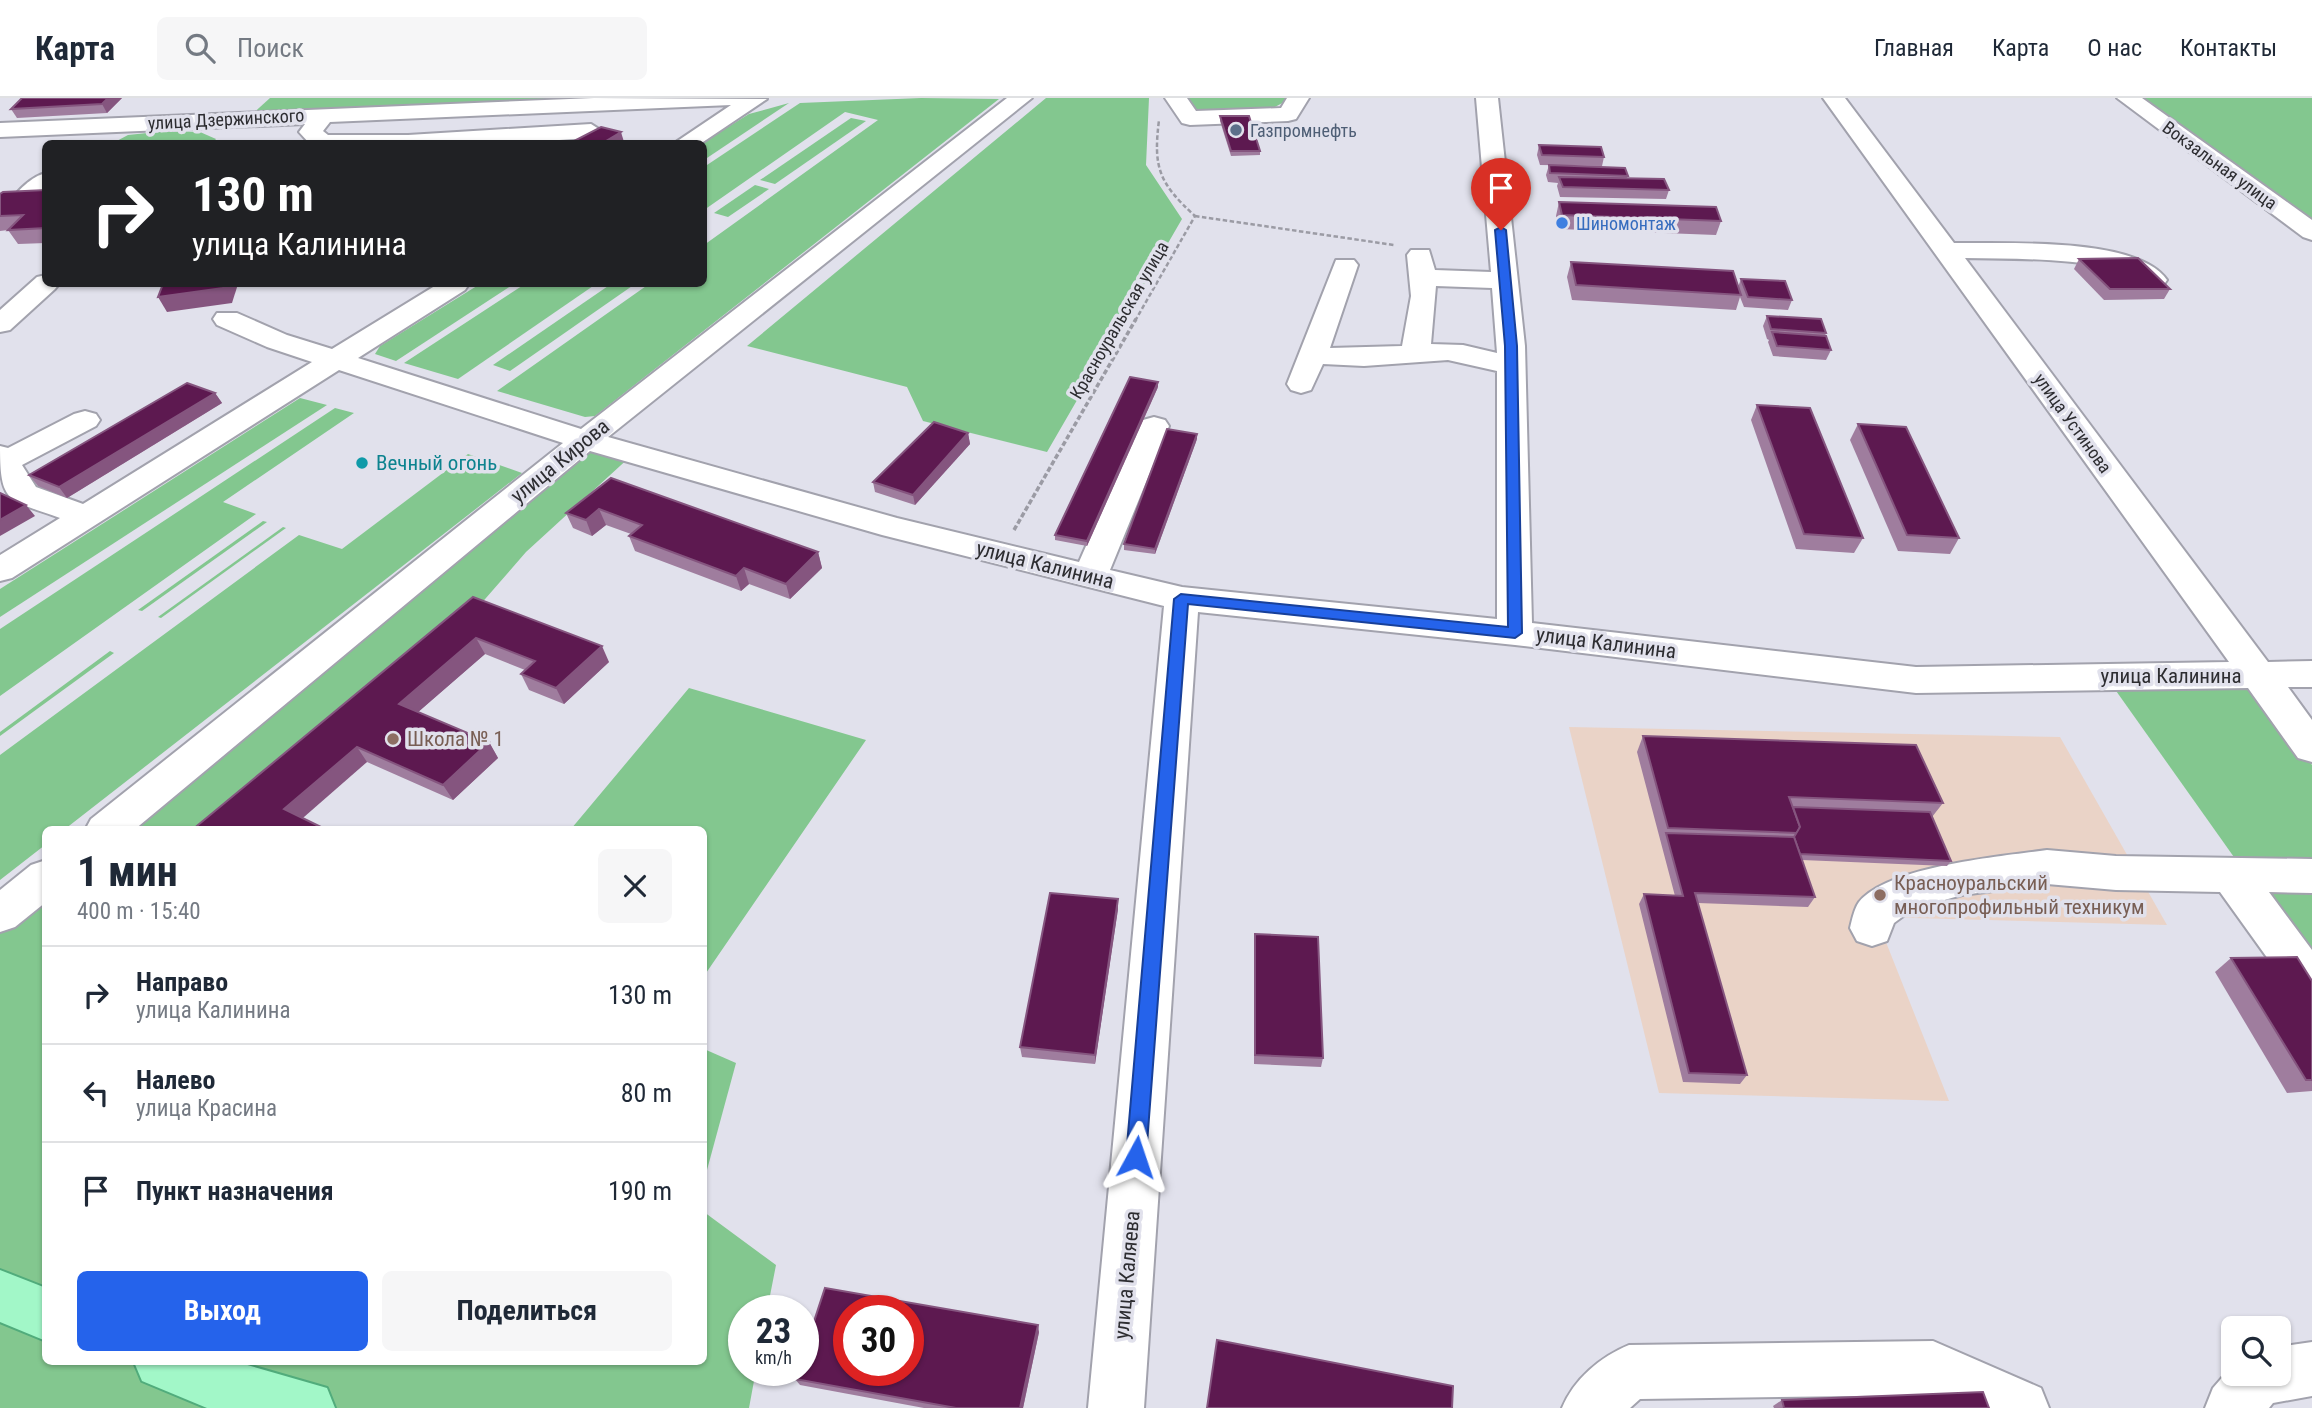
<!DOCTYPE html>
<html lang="ru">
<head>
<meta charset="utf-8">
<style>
  :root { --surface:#fff; --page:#f6f6f7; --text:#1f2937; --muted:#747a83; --line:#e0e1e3; --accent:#2563eb }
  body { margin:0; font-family:"Roboto Condensed",sans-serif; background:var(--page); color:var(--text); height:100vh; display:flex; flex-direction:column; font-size:26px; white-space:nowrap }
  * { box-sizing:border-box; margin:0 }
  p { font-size:23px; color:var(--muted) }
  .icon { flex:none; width:38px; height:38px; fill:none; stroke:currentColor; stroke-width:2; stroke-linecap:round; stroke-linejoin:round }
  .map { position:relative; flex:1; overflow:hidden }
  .sheet { position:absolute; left:42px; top:728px; width:665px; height:539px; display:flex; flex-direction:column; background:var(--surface); border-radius:10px; box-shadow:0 2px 5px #0004 }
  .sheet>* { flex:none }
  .banner { position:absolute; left:42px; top:42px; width:665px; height:147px; border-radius:10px; box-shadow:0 2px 5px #0004; background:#202124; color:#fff; overflow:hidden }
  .controls { position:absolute; left:2221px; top:1218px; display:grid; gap:14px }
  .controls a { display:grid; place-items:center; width:70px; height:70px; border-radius:10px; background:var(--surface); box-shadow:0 2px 5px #0004; font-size:35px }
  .speed { position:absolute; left:728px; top:1197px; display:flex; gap:14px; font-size:35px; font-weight:700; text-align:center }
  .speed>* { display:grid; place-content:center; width:91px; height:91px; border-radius:50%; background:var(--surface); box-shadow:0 2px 5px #0004; line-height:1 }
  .speed small { font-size:18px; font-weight:400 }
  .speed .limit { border:10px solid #d22; background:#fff; color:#111 }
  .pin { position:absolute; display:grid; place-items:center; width:60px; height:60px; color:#fff; margin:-72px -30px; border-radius:50% 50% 50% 0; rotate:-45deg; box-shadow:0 0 7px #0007 }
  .pin .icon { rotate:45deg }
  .me { position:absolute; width:77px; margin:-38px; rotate:5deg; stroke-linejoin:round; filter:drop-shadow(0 0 5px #0008) }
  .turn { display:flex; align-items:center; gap:24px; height:147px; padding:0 35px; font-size:32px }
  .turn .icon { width:91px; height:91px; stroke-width:2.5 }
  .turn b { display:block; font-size:49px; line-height:60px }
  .round { display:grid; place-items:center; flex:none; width:74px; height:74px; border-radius:10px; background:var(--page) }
  .overview { display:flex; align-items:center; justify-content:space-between; height:119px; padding:0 35px }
  h1 { font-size:42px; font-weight:700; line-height:52px }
  .action { display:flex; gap:14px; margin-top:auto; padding:14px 35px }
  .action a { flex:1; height:80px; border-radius:10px; background:var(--accent); color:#fff; font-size:28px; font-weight:700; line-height:80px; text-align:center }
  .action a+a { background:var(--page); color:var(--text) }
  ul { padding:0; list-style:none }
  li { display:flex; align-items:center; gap:21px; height:98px; padding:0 35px; border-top:2px solid var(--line) }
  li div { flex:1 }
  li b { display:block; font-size:26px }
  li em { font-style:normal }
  header { display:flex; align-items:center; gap:42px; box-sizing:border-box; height:98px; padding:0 35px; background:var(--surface); border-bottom:2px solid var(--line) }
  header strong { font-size:33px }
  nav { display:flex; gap:38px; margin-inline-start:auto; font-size:24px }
  .search { width:490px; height:63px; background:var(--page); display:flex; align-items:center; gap:18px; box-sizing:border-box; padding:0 24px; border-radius:10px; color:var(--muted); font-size:26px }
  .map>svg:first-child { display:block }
</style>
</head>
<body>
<header>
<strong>Карта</strong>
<div class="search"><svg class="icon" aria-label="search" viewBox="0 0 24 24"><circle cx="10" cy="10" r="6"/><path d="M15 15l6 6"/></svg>Поиск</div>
<nav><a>Главная</a><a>Карта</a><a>О нас</a><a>Контакты</a></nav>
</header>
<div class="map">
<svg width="2312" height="1310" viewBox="0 0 2312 1310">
  <rect width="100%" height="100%" fill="#e1e1ec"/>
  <path fill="#ead3c7" d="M1569,629l491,10 107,188 -291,-8 73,184 -290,-8z"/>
  <g fill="#83c78f">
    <path d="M270,0h476l-497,19z"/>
    <path d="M921,0l78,1 -404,317 -10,1 -88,-26 152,-107h55v-39l174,-125 -33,-8 -141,98v-43l96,-64z"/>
    <path d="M1046,0h103l-3,67 36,54 -135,233 -124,-31 -16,-34 -160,-41z"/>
    <path d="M1186,0h101l1,2 -15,8 -75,3 -10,-4z"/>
    <path d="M2128,0h184v134z"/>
    <path d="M789,5l-85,57 -2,-17 47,-29z"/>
    <path d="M851,20l15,3 -91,63 -15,-4z"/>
    <path d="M166,33l34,1 16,7 -4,5 -99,-1 15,-8z"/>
    <path d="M755,87l14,4 -41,28 -14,-4z"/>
    <path d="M480,186h34l-118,77 -21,-7 5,-8z"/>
    <path d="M525,186h71l-138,95 -54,-16z"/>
    <path d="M611,186h24l-125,87 -17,-6z"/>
    <path d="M300,300l27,7 -327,212v-28z"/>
    <path d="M335,310l19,5 -131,89 33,12 -256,182v-67z"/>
    <path d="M584,343l48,14 -106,97 -47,54 -265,223 -109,1z"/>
    <path d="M468,356l54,19 -457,356 -19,1 -1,15 -45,35v-125l299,-220 43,14z"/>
    <path d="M263,423l4,1 -125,89 -4,-1z"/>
    <path d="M283,429l3,1 -125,90 -3,-1z"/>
    <path d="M110,553l4,2 -114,83v-4z"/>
    <path d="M689,590l177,52 -162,236v-146l-133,-1z"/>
    <path d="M2114,590h142l56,77v202z"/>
    <path d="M45,779l1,485h658v-150l72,53 -9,46h-23v59h12l-7,38h-749v-494z"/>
    <path d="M704,951l32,14 -32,118z"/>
  </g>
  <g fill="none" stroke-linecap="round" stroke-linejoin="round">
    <g stroke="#a2a2ad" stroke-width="4">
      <g id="minor">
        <path d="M594,0l173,1 -67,45h-27l58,-39 -401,17 -7,9 5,4h80l183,-11 11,7 -11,7 -95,6h-186l-11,-12 6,-8 -305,13v-14z"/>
        <path d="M1007,0h25l-424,339 289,81 182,44 60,-136 4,-6 11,-3 11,3 4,6 -59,144 72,17 315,32v-248l-49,-11 -84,6 -41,-2 -12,26 -10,3 -10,-3 -4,-6 49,-124h18l4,5 -28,83 72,-2 9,-50 -4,-41 4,-5h18l6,20 56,2 -15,-174h22l27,248 7,277 384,44 313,-5 -406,-564h22l109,145c50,1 183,-7 213,37l-4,6c-20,5 -34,-15 -55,-19 -47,-9 -95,-8 -143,-9l303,404 44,-1v26h-24l24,33v42l-14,-4 -50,-70 -332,5 -401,-48 -317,-33 -54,796h-56l76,-802 -282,-71 -292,-84 -456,379h-49l6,-11 472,-376 -224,-73 -327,208 -12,3v-26l60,-37c-52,-19 -60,-13 -60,-72l8,2 66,-34 11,-3 11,3 4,6 -4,6 -74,39 14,22 47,17 229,-142 -45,-15 -50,-22 -4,-6 4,-6h20l50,22 45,14 106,-65h31l-4,6 -107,68 223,71zM1436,188l56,2 5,65 -34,-8 -32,-1z"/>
        <path d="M1165,0h22l9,13 85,-3 6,-10h22l-13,21 -8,2 -98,4 -8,-2z"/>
        <path d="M2117,0h25l170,122v20l-9,-3z"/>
        <path d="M46,75v20l-16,15h-18l-3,-5c8,-12 23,-27 37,-30z"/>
        <path d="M46,177v9h13l-4,5 -45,41 -10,2v-22l37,-33z"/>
        <path d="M2047,752l69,6 196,3v34l-43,-1 43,58v53l-16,-5 -76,-106 -104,-2 -69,-6 -85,11 -49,14 -19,14 -7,18 -15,5 -15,-5 -7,-13c2,-8 4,-19 9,-26 29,-36 143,-46 188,-52z"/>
        <path d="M46,762v42l-31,25 -15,5v-42l31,-25z"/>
        <path d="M1933,1243l108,47 8,20h-90l-28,-13 -291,4 -10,9h-68c12,-29 38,-51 67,-63z"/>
        <path d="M2312,1244v54l-39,7 -4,5h-64l8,-20 20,-23v9h45v-27z"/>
      </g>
    </g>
    <g stroke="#51ac7c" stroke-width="4">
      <g id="major">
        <path d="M0,1172l46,18v53l-46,-19z"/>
        <path d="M134,1264h103l90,26 8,20h-128l-65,-27z"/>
      </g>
    </g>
    <g stroke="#9b9ba4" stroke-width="2.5" stroke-dasharray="4.5 2.5" stroke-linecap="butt">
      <path d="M1195,118l199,29"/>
      <path d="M1135,223l60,-105c-36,-33 -42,-48 -36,-96"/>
    </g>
    <path stroke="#9b9ba4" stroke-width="3.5" stroke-dasharray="5 2.5" stroke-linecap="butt" d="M1014,432l122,-211"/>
    <use href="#minor" fill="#fff" fill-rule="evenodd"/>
    <use href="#major" fill="#a2f7c8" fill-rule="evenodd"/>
  </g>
  <g fill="#9f7d9e">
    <path d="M122,0l-15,15 -90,5 -6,-9z"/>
    <path d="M1220,18l40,35v4l-29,1 -11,-35z"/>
    <path d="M1539,47l65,12 -2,9 -62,-1 -3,-10z"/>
    <path d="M1549,67l79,11 -1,2 42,12 -3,9 -106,-2 -3,-11 1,-3 -10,-1 -2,-7z"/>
    <path d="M46,92v53l-28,1 -10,-14 -8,1v-37z"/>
    <path d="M1559,104l162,19 -5,14 -157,-6 -3,-13z"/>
    <path d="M2079,161l91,30 -6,10 -60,1 -30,-31z"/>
    <path d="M1571,164l167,25 3,-8 51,21 -4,10 -44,-3 -4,-10 -4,13 -164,-10 -5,-23z"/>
    <path d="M1767,218l59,17 -1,3 6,14 -5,10 -53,-4 -5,-14 1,-2 -2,-1 -4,-13z"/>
    <path d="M1158,289l-71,159 -32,-6v-5z"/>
    <path d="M215,295l7,10 -155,95 -29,-12 -9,-11z"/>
    <path d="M1757,307l106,133 -9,15 -58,-4 -45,-129z"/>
    <path d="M1858,326l101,114 -9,16 -52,-3 -48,-111z"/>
    <path d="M968,335l2,11 -55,61 -40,-13 -2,-10z"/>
    <path d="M1197,341l-42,115 -31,-4v-6z"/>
    <path d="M611,380l207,74 4,16 -32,31 -41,-15 -8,7 -106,-40 -6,-15 2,-2 -25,-9 -14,11 -19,-8 -7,-15z"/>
    <path d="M473,499l136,65 -45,42 -35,-14 -8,-16 4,-4 -40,-16 -67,58 71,30 9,16 -45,42 -86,-38 -175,68z"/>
    <path d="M1643,638l300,67 -11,14 19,44 -4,5 -145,-6 13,37 -7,10 -110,-4 49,172 -7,9 -57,-2 -44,-178 5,-10 31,2 -38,-144z"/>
    <path d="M1118,801v10l-23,155 -73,-7 -2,-10z"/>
    <path d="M1255,836l68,124 -2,9 -67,-3v-120z"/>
    <path d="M2231,860l81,23v110l-25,2 -72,-121z"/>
    <path d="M1039,1234l-16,76h-99l-124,-23 -5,-6z"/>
    <path d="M1782,1302l207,8h-215l-1,-2z"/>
  </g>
  <g fill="#85557f">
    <path d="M108,0h14l-15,15 -5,-9z"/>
    <path d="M621,34l3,10 -3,2h-20z"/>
    <path d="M225,186h13l-6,19 -65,9 -9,-15z"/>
    <path d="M1158,284v5l-71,159v-5z"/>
    <path d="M215,295l7,10 -155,95 -8,-11z"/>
    <path d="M968,335l2,11 -55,61 -2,-10z"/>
    <path d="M1197,336v5l-42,115v-5z"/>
    <path d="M26,407l9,11 -35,20v-16z"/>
    <path d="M599,411l7,16 -14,11 -6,-16z"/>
    <path d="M818,454l4,16 -32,31 -4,-15z"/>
    <path d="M744,470l5,16 -8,7 -5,-15z"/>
    <path d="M476,540l9,16 -76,66 -10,-16z"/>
    <path d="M602,548l7,16 -45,42 -8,-16z"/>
    <path d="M489,644l9,16 -45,42 -10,-15z"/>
    <path d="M357,649l10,15 -71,62 -12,-15z"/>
    <path d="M1118,801v10l-23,155v-9z"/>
    <path d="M1038,1227l1,7 -16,76h-3z"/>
  </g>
  <g fill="#5d1950" stroke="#85557f" stroke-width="2" fill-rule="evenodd">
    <path d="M22,0h86l-6,6 -91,5z"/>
    <path d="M1220,18h29l11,35h-29z"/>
    <path d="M601,29l20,5 -20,12h-23l-6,-2z"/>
    <path d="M1539,47l62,2 3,10 -62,-2z"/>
    <path d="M1549,67l76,3 3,8 -78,-3z"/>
    <path d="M1559,79l105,2 5,11 -106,-3z"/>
    <path d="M46,92v38l-38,2 15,-15 -23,1v-22l3,-2z"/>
    <path d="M1559,104l157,5 5,14 -159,-6z"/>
    <path d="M2138,160l32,31h-60l-31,-30z"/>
    <path d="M1571,164l162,9 8,24 -165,-10z"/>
    <path d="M1741,181l44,2 7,19 -44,-3z"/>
    <path d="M163,186h62l-2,4 -65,9z"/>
    <path d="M1767,218l54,3 5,14 -55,-4z"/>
    <path d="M1772,234l54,4 5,14 -54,-4z"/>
    <path d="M1130,279l28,5 -71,159 -32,-6z"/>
    <path d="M187,285l28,10 -156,94 -30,-12z"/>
    <path d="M1757,307l53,3 53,130 -59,-4z"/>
    <path d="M934,324l34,11 -55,62 -40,-13z"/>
    <path d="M1858,326l48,3 53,111 -52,-3z"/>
    <path d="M1167,331l30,5 -42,115 -31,-5z"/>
    <path d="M611,380l207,74 -32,32 -42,-16 -8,8 -107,-40 13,-11 -43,-16 -13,11 -20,-7z"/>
    <path d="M0,395l26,12 -26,15z"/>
    <path d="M473,499l129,49 -46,42 -35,-14 14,-13 -59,-23 -77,66 90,38 -46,43 -86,-38 -73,62 43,21h-135z"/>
    <path d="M1643,638l273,9 27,58 -154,-6 11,30 -3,6 -129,-5z"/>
    <path d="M1793,709l137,5 21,49 -151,-7 -6,-17 6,-10z"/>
    <path d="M1666,735l128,4 21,60 -120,-4 52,182 -58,-2 -45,-179 39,2z"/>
    <path d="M1050,795l68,6 -23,156 -75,-8z"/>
    <path d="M1255,836l63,3 5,121 -68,-3z"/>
    <path d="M2297,859l15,24v99h-6l-75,-122z"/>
    <path d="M825,1190l213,37 -18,83h-64l-161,-29 3,-9h5v-15zM849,1213h59v59h-59z"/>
    <path d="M1217,1242l236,46 -1,22h-245z"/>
    <path d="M1983,1294l6,16h-205l-2,-8z"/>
  </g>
  <path fill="#2563eb" stroke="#184099" stroke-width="2" d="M1501,129l5,3 11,116 5,287 -7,5 -327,-34 -42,553 -3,7 -7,3 -7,-3 -3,-7 48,-558 7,-5 327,33 -3,-281 -10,-116z"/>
  <circle fill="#5c6f8a" stroke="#e1e1ec" stroke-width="2.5" cx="1236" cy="32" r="7"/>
  <circle fill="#3f7fe0" stroke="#e1e1ec" stroke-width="2.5" cx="1562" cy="125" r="7"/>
  <circle fill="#0f9aa8" stroke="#e1e1ec" stroke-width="2.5" cx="362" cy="365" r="7"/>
  <g fill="#8d6e63" stroke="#e1e1ec" stroke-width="2.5">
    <circle cx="393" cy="641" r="7"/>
    <circle cx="1880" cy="797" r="7"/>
  </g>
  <g text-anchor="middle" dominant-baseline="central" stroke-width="7" stroke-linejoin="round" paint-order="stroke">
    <g font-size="18" fill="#2d2d31" stroke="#e1e1ec">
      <text transform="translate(226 21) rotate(-3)">улица Дзержинского</text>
      <text transform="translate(2220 67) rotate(36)">Вокзальная улица</text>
      <text transform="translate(1119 222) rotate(-60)">Красноуральская улица</text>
      <text transform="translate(2073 325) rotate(54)">улица Устинова</text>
    </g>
    <g font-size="18" fill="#4e5e75" stroke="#e1e1ec" text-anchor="start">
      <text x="1250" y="32">Газпромнефть</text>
    </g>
    <g font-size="18" fill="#366cbe" stroke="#e1e1ec" text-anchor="start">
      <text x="1576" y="125">Шиномонтаж</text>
    </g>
    <g font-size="21" fill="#2d2d31" stroke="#e1e1ec">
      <text transform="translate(560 363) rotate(-39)">улица Кирова</text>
      <text transform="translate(1045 467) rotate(14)">улица Калинина</text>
      <text transform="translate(1606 545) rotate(7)">улица Калинина</text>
      <text x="2171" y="578">улица Калинина</text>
      <text transform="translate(1127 1177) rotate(-85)">улица Каляева</text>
    </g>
    <g font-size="21" fill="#0d838f" stroke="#e1e1ec" text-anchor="start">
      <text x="376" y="365">Вечный огонь</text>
    </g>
    <g font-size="21" fill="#785e54" stroke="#e1e1ec" text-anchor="start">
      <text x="407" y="641">Школа № 1</text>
      <text x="1894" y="785">Красноуральский<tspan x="1894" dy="24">многопрофильный техникум</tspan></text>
    </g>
  </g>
</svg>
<div class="controls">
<a><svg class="icon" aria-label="search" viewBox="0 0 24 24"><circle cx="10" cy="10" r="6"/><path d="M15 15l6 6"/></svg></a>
</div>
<div class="speed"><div>23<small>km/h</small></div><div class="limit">30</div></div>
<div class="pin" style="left:1501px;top:132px;background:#d93025"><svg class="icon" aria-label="arrive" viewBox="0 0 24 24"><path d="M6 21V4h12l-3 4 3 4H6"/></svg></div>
<svg class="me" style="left:1136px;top:1059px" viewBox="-20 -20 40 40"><path d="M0-17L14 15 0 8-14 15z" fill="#2563eb" stroke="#fff" stroke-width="4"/></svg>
<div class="banner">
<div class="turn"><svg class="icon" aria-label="right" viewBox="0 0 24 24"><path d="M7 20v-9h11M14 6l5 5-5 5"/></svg><div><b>130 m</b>улица Калинина</div></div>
</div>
<section class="sheet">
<div class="overview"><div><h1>1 мин</h1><p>400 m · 15:40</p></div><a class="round"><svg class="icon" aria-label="close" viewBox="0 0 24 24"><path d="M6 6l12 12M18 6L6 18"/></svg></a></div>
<ul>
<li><svg class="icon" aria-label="right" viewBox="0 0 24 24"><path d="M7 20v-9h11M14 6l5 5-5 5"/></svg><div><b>Направо</b><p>улица Калинина</p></div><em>130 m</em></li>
<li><svg class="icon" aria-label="left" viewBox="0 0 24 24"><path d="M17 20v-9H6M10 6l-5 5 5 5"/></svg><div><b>Налево</b><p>улица Красина</p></div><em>80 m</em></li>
<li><svg class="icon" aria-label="arrive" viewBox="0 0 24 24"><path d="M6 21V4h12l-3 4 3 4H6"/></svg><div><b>Пункт назначения</b></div><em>190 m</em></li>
</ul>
<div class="action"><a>Выход</a><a>Поделиться</a></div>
</section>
</div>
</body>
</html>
